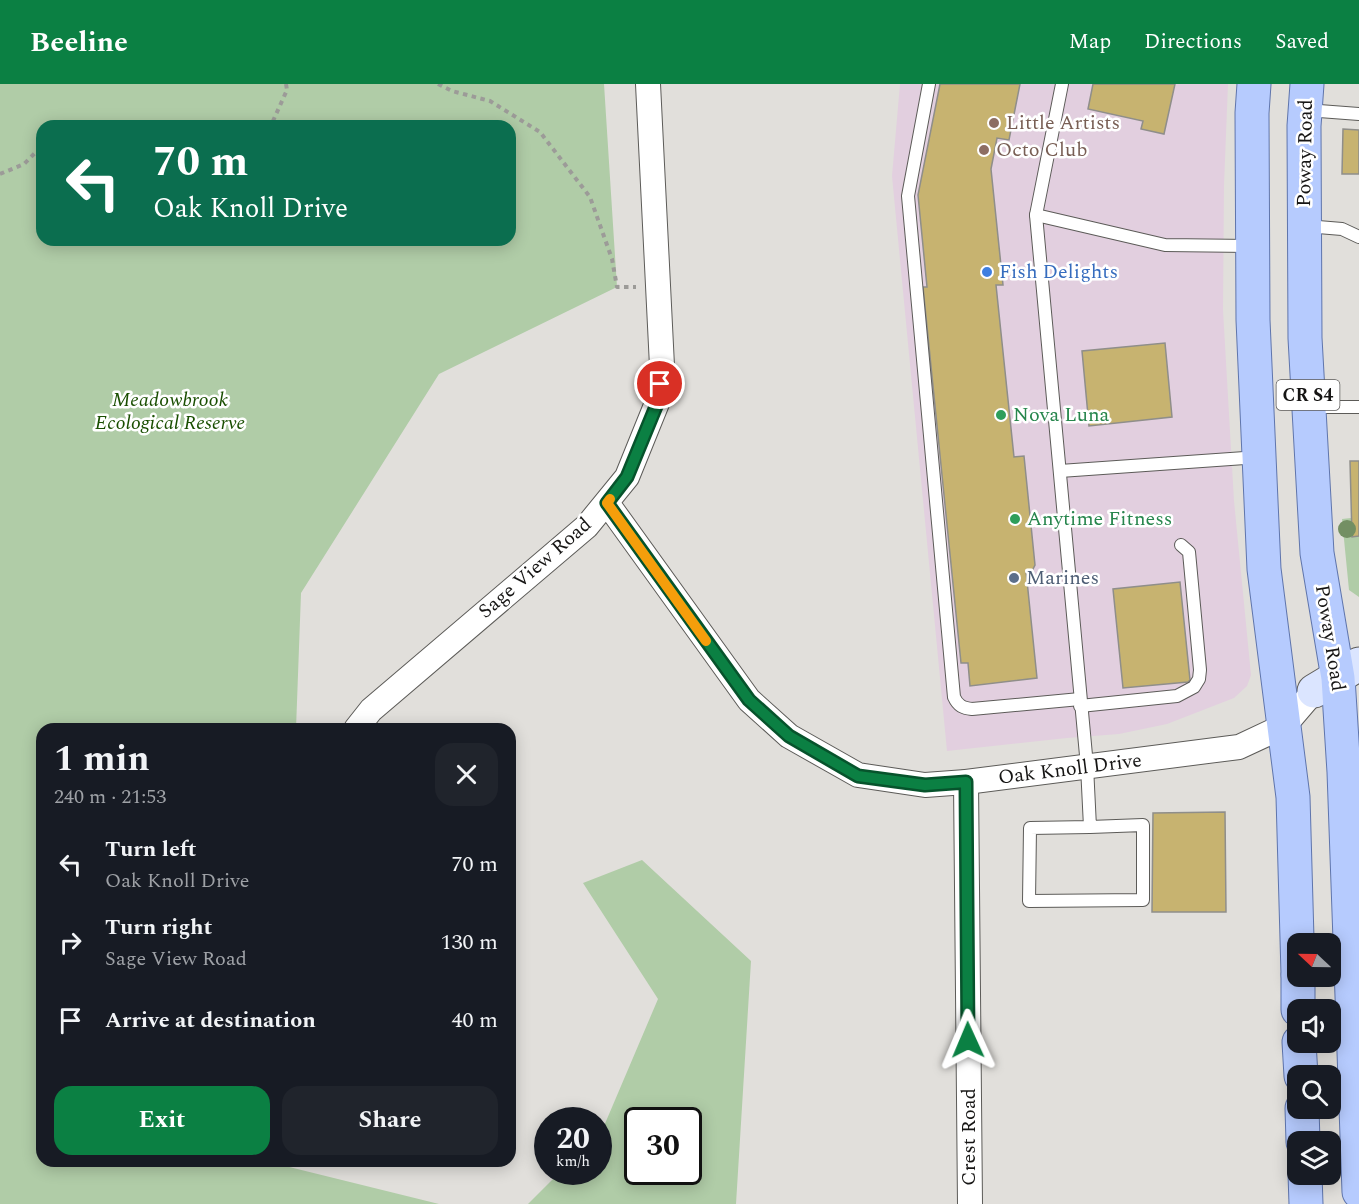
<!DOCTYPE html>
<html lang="en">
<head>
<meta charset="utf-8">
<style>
  :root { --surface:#171b24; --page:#20242c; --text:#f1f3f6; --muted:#9ea1a6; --accent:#0b8043 }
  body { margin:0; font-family:Spectral,serif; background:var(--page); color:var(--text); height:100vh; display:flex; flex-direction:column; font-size:22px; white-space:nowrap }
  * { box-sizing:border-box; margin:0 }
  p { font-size:20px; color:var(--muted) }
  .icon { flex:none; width:33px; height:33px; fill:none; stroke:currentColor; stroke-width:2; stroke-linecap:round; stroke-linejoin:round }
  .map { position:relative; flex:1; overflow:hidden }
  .details { position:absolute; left:36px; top:639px; width:480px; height:444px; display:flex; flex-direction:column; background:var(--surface); border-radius:18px; box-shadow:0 3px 15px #0003 }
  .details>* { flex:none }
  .guide { position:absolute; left:36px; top:36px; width:480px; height:126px; border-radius:18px; box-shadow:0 3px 15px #0003; background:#0b6e4f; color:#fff; overflow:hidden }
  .needle { width:39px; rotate:292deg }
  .controls { position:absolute; left:1287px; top:849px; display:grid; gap:12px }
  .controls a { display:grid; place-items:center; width:54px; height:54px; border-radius:12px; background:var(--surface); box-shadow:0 3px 15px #0003; font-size:30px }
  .speed { position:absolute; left:534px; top:1023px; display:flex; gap:12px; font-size:30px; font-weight:700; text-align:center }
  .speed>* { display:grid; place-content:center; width:78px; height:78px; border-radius:50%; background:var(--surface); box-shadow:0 3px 15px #0003; line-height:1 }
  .speed small { font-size:15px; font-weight:400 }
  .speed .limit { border:3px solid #111; border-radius:9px; background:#fff; color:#111 }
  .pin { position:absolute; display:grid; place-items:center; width:51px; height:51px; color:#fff; margin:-26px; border:3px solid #fff; border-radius:50%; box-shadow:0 2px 6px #0007 }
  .me { position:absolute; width:66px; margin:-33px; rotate:359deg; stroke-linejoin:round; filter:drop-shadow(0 0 4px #0008) }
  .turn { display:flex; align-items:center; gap:21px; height:126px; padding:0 18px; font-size:27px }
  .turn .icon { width:78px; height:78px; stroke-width:2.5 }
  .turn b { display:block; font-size:42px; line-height:51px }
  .round { display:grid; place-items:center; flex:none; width:63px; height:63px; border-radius:18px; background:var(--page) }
  .summary { display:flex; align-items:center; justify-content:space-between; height:102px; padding:0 18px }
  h1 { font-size:36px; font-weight:700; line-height:45px }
  .primary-button { display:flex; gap:12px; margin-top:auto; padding:12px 18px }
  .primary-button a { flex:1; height:69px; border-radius:18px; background:var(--accent); color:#fff; font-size:24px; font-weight:700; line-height:69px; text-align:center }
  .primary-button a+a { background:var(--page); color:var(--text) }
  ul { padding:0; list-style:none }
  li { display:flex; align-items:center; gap:18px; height:78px; padding:0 18px }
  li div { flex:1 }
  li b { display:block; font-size:22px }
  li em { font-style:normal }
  header { display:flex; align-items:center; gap:36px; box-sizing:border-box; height:84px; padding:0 30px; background:var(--accent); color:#fff }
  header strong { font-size:28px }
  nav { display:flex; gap:33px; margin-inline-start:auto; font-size:21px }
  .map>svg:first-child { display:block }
</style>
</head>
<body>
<header>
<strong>Beeline</strong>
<nav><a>Map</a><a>Directions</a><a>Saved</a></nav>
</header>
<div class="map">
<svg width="1359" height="1120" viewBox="0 0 1359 1120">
  <rect width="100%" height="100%" fill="#e1dfdb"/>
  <path fill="#e2cfdf" d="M900,0h328l-4,101 -1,125 11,191 17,174 -4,11 -13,12 -67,26 -48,10 -52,4 -120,13 -55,-575z"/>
  <g fill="#b0cca7" fill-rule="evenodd">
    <path d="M0,0h604l13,203 -178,87 -138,219 -5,136h-254v432h223l174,43h-439zM42,42h468v114h-468z"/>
    <path d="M1351,434l1,18h7v61l-10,-7 -7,-71z"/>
    <path d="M642,776l109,101 -15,243h-208l32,-32h38l1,-40 5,-6 54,-127 -75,-116zM638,1036h50v52h-50z"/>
  </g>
  <g fill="#c7b370" stroke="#8f8e8a" stroke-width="1.5">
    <path d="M940,0h80l-11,56 -12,-2 -6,31 12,116h-7l18,172 10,-1 11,109 -3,6h-6l11,107 -67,8 -2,-23h-7l-38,-376h4l-9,-92z"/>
    <path d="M1093,0h82l-11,50 -23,-5 2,-8 -55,-12z"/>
    <path d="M1343,45l16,1v44h-17z"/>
    <path d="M1165,259l7,74 -83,9 -7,-75z"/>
    <path d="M1350,377h9v75l-7,1z"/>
    <path d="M1180,498l10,98 -2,2 -65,6 -10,-99z"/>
    <path d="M1225,728l1,100h-74l1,-99z"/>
  </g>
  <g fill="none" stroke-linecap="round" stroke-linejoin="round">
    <g stroke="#5c5b58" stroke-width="14">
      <g id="lane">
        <path d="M929,0l-21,112 46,501c4,9 9,11 18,12l108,-10"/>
        <path d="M1062,0l-26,131 51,551 3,61 -60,1 -1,73 114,-1v-75l-53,2"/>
        <path d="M1306,26l53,4"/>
        <path d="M1036,131l129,30 85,1"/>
        <path d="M1306,142l36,3 17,8"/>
        <path d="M1309,323h50"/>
        <path d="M1060,387l199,-14"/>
        <path d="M1080,622l97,-10 17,-9 5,-8 1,-9 -11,-118 -8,-7"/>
      </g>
    </g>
    <g stroke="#5c5b58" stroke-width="26">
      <g id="street">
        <path d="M607,419l142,197 40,36 69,39 67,10 41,-3 273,-35 45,-21 30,-35"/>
        <path d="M356,645l15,-19 216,-184 40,-49 30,-74 5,-37 -14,-282"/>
        <path d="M966,698l4,422"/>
      </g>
    </g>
    <g stroke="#5c5b58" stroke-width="35">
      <path id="secondary" d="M1314,607l45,-27"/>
    </g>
    <g stroke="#5f75ac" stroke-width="35">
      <g id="primary">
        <path d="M1254,0l-2,29 1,207 11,249 29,228 5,177"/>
        <path d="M1307,0l-3,42 1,212 12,215 21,125 6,94 15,420"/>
        <path d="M1298,892v34"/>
        <path d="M1299,958l2,34"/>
        <path d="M1302,1024l1,34"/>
        <path d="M1305,1090l1,30"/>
      </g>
    </g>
    <g stroke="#9c9b98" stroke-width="4" stroke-dasharray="4.5 4.5" stroke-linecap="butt">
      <path d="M438,0l14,7 38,10 50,31 50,65 22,62 5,28h19"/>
      <path d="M265,42l8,-5 14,-31 -1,-6"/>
      <path d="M0,90l24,-10 18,-18"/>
    </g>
    <use href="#lane" stroke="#fff" stroke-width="12"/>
    <use href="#street" stroke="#fff" stroke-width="24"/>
    <use href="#secondary" stroke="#dbe5ff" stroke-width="33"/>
    <use href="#primary" stroke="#b6cbfe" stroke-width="33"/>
  </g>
  <circle fill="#738f63" cx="1347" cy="445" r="9"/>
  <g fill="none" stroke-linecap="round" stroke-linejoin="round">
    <g stroke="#07532c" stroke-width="15">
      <path id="route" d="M660,300l-3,20 -30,73 -20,26 142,197 40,36 69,40 67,9 41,-3 2,258"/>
    </g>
    <use href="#route" stroke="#0b8043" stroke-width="10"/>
    <path stroke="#f59e0b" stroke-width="10" d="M610,415l-3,4 99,138"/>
  </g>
  <g fill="#8d6e63" stroke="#fff" stroke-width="2">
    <circle cx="994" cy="39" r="6"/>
    <circle cx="984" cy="66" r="6"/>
  </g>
  <circle fill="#3f7fe0" stroke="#fff" stroke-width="2" cx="987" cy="188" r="6"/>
  <g fill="#2e9e5b" stroke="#fff" stroke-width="2">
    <circle cx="1001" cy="331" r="6"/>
    <circle cx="1015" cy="435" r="6"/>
  </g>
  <circle fill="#5c6f8a" stroke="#fff" stroke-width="2" cx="1014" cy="494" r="6"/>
  <g text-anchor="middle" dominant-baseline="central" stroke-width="5" stroke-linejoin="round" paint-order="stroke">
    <rect fill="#fff" stroke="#5c5b5a" stroke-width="1.5" x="1276.5" y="296" width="63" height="30" rx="4.5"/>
    <g font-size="18" font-weight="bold" fill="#161514">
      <text x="1308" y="311">CR S4</text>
    </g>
    <g font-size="20" fill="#785e54" stroke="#fff" text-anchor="start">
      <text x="1006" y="39">Little Artists</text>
      <text x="996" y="66">Octo Club</text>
    </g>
    <g font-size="20" fill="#161514" stroke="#fff">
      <text transform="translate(1305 69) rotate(-89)">Poway Road</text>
      <text transform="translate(535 484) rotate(-41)">Sage View Road</text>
      <text transform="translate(1330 554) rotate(81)">Poway Road</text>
      <text transform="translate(1070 685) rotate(-7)">Oak Knoll Drive</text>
      <text transform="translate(969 1053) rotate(-90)">Crest Road</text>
    </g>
    <g font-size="20" fill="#366cbe" stroke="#fff" text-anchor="start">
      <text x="999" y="188">Fish Delights</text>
    </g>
    <g font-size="20" font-style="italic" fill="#194e00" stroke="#fff">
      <text x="170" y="316">Meadowbrook<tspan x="170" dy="23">Ecological Reserve</tspan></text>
    </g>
    <g font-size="20" fill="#27864d" stroke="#fff" text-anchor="start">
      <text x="1013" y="331">Nova Luna</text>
      <text x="1027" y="435">Anytime Fitness</text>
    </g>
    <g font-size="20" fill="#4e5e75" stroke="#fff" text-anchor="start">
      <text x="1026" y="494">Marines</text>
    </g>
  </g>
</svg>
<div class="controls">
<a><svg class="needle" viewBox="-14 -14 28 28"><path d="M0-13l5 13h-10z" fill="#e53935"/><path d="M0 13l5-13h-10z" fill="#9ea1a6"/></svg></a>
<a><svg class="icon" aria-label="sound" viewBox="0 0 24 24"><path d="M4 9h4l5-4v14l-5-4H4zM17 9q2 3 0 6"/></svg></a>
<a><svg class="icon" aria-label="search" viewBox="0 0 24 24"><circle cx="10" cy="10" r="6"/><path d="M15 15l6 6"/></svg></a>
<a><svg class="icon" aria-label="layers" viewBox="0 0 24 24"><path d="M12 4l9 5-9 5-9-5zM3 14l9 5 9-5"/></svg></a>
</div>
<div class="speed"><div>20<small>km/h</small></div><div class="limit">30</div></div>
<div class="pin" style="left:660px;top:300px;background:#d93025"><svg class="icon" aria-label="arrive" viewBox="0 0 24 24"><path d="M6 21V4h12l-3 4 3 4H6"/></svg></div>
<svg class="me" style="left:968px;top:956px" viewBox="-20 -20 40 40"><path d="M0-17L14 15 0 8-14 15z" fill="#0b8043" stroke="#fff" stroke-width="4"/></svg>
<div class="guide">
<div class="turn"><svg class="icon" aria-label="left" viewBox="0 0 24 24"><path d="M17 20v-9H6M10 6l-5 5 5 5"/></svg><div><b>70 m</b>Oak Knoll Drive</div></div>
</div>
<section class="details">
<div class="summary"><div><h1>1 min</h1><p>240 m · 21:53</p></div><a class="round"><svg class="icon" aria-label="close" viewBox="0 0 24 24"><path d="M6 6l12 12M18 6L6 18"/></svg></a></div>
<ul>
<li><svg class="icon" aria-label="left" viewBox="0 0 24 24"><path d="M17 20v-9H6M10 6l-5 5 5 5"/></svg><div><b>Turn left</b><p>Oak Knoll Drive</p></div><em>70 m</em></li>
<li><svg class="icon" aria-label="right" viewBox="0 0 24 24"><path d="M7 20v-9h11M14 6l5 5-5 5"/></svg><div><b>Turn right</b><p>Sage View Road</p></div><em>130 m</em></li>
<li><svg class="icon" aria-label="arrive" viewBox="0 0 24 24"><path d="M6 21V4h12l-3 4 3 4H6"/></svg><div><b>Arrive at destination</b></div><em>40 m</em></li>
</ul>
<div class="primary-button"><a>Exit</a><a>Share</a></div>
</section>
</div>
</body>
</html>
